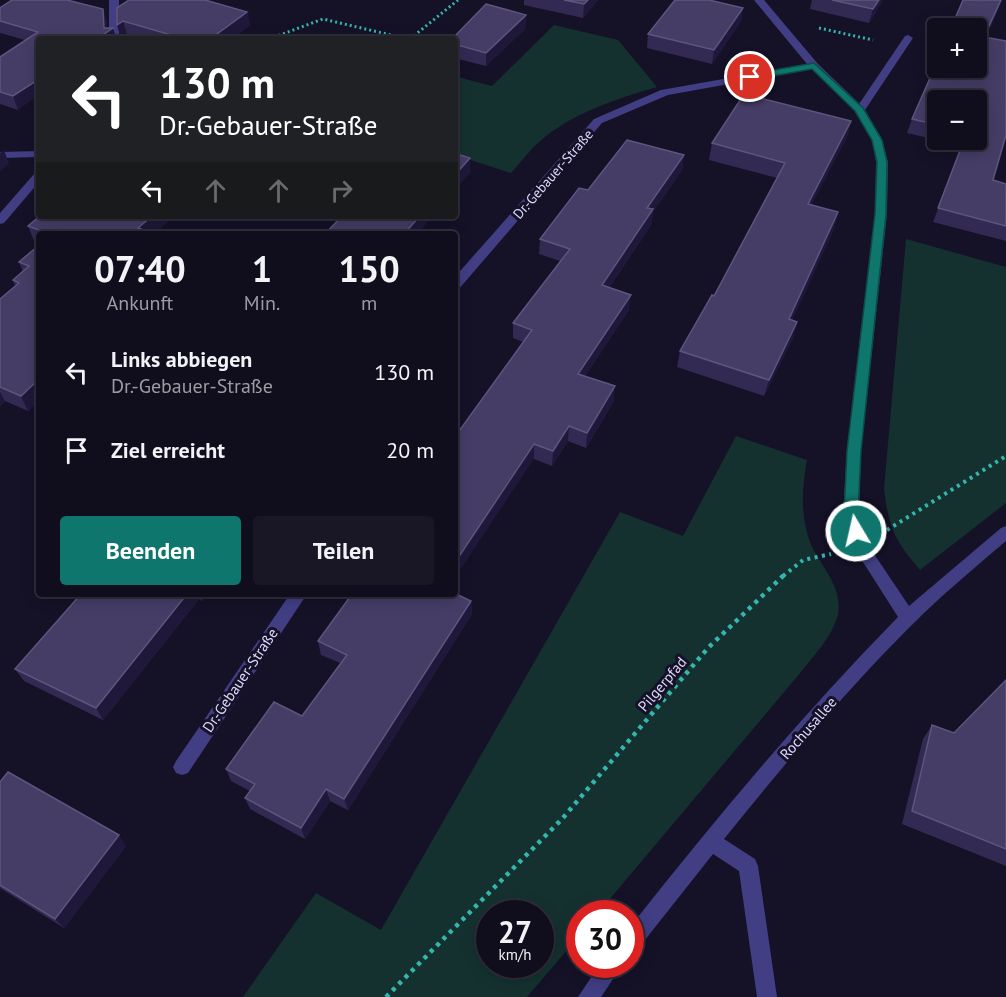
<!DOCTYPE html>
<html lang="de">
<head>
<meta charset="utf-8">
<style>
  :root { --surface:#100d1d; --page:#191626; --text:#f1f3f6; --muted:#9c9ca4; --line:#302d3b; --accent:#0f766e }
  body { margin:0; font-family:"PT Sans",sans-serif; background:var(--page); color:var(--text); height:100vh; display:flex; flex-direction:column; font-size:22px; white-space:nowrap }
  * { box-sizing:border-box; margin:0 }
  p { font-size:20px; color:var(--muted) }
  .icon { flex:none; width:33px; height:33px; fill:none; stroke:currentColor; stroke-width:2; stroke-linecap:round; stroke-linejoin:round }
  .map { position:relative; flex:1; overflow:hidden }
  .side { position:absolute; left:36px; top:231px; width:422px; height:366px; display:flex; flex-direction:column; background:var(--surface); border-radius:6px; box-shadow:0 3px 15px #0003,0 0 0 2px var(--line) }
  .side>* { flex:none }
  .top-card { position:absolute; left:36px; top:36px; width:422px; height:183px; border-radius:6px; box-shadow:0 3px 15px #0003,0 0 0 2px var(--line); background:#202124; color:#fff; overflow:hidden }
  .fabs { position:absolute; left:927px; top:18px; display:grid; gap:12px }
  .fabs a { display:grid; place-items:center; width:60px; height:60px; border-radius:6px; background:var(--surface); box-shadow:0 3px 15px #0003,0 0 0 2px var(--line); font-size:30px }
  .speed { position:absolute; left:476px; top:900px; display:flex; gap:12px; font-size:30px; font-weight:700; text-align:center }
  .speed>* { display:grid; place-content:center; width:78px; height:78px; border-radius:50%; background:var(--surface); box-shadow:0 3px 15px #0003,0 0 0 2px var(--line); line-height:1 }
  .speed small { font-size:15px; font-weight:400 }
  .speed .limit { border:9px solid #d22; background:#fff; color:#111 }
  .pin { position:absolute; display:grid; place-items:center; width:51px; height:51px; color:#fff; margin:-26px; border:3px solid #fff; border-radius:50%; box-shadow:0 2px 6px #0007 }
  .me { position:absolute; width:66px; margin:-33px; rotate:351deg; stroke-linejoin:round; filter:drop-shadow(0 0 4px #0008) }
  .turn { display:flex; align-items:center; gap:21px; height:126px; padding:0 24px; font-size:27px }
  .turn .icon { width:78px; height:78px; stroke-width:2.5 }
  .turn b { display:block; font-size:42px; line-height:51px }
  .lanes { display:flex; align-items:center; height:57px; padding:0 24px; background:#0003; justify-content:center; gap:30px; direction:ltr }
  .lanes .off { opacity:.35 }
  .eta { display:flex; justify-content:space-evenly; align-items:center; height:102px; text-align:center }
  .eta b { font-size:36px; font-weight:800; line-height:42px }
  .button { display:flex; gap:12px; margin-top:auto; padding:12px 24px }
  .button a { flex:1; height:69px; border-radius:6px; background:var(--accent); color:#fff; font-size:24px; font-weight:800; line-height:69px; text-align:center }
  .button a+a { background:var(--page); color:var(--text) }
  ul { padding:0; list-style:none }
  li { display:flex; align-items:center; gap:18px; height:78px; padding:0 24px }
  li div { flex:1 }
  li b { display:block; font-size:22px }
  li em { font-style:normal }
  .map>svg:first-child { display:block }
</style>
</head>
<body>
<div class="map">
<svg width="1006" height="997" viewBox="0 0 1006 997">
  <rect width="100%" height="100%" fill="#151127"/>
  <g fill="#143130" fill-rule="evenodd">
    <path d="M554,25l64,15 39,47c-41,12 -85,26 -118,55 -10,9 -19,21 -28,31l-56,-18 -1,-79 38,10z"/>
    <path d="M906,239l100,28v236l-86,67c-26,-30 -31,-43 -36,-81z"/>
    <path d="M736,436l71,24c-5,28 -7,55 3,82 9,23 33,43 28,72 -5,22 -24,41 -37,58l-203,241 -19,1v22l-52,61h-284l73,-104 65,37 239,-418 63,24zM489,914h51v50h-51z"/>
  </g>
  <g fill="none" stroke-linecap="round" stroke-linejoin="round">
    <g stroke="#35b5af" stroke-width="3" stroke-dasharray="2 3" stroke-linecap="butt">
      <path d="M819,28l54,12"/>
      <path d="M269,39l54,-20 85,20"/>
      <path d="M410,39l48,-39"/>
    </g>
    <g stroke="#35b5af" stroke-width="4" stroke-dasharray="3 4.5" stroke-linecap="butt">
      <path d="M887,530l119,-74"/>
      <path d="M783,576l20,-16 28,-6"/>
    </g>
    <path stroke="#35b5af" stroke-width="4.5" stroke-dasharray="4 5" stroke-linecap="butt" d="M386,997l176,-178 146,-171 77,-74"/>
    <g fill="#413e84" fill-rule="evenodd">
      <path d="M908,35l5,3 -48,72 -5,3 -4,-1 -1,-2 50,-74z"/>
      <path d="M290,594h17l-119,179 -6,2 -6,-2 -3,-6 3,-6z"/>
    </g>
    <g fill="#413e84" fill-rule="evenodd">
      <rect x="109" y="0" width="10" height="39"/>
      <path d="M754,0h10l54,64 46,44 18,32 6,22 -1,52 -26,237 -2,63 9,31 41,61 92,-78 5,-2v15c-28,24 -56,47 -82,72 -72,70 -137,148 -200,226l31,20 3,7 19,131h-20l-18,-126 -26,-17 -76,96 -7,3v-26c85,-108 172,-212 268,-310l-42,-66 -13,-37 4,-63 28,-237 1,-52 -4,-22 -16,-28 -44,-43 -144,26 -66,28 -144,167 -4,1v-13l140,-159 67,-29 146,-26z"/>
      <path d="M39,151v6l-39,1v-6z"/>
      <path d="M39,172v10l-35,41 -4,1v-11l35,-40z"/>
      <path d="M600,964h23l-22,33h-23z"/>
    </g>
  </g>
  <g fill="#332a54" fill-rule="evenodd">
    <path d="M129,0h80l-1,1 39,11 3,13 -16,12 5,2h-97l-15,-4 -6,3 -4,-13z"/>
    <path d="M524,0h74l-15,18 -59,-13z"/>
    <path d="M812,0h71l-14,23 -59,-14z"/>
    <path d="M963,0h39l-16,37 7,143 13,4v57l-73,-19 29,-76 -55,-13 5,-14zM938,100l38,40h-38z"/>
    <path d="M0,8l103,1 4,13v6h6l3,11h-77l-21,71 -18,-6v-47l25,-17 -25,-7z"/>
    <path d="M743,8l-2,13 -29,43 -65,-16 1,-14z"/>
    <path d="M526,15l-1,14 -39,37 -32,-8v-19z"/>
    <path d="M851,121l-4,16 -36,68 27,7 -4,17 -42,91 5,2 -4,16 -29,58 -87,-29 3,-16 34,-55 63,-118 -68,-18 3,-17z"/>
    <path d="M684,155l-2,15 -29,42 -2,13 -42,63 20,22 -44,66 29,25 -28,47 -18,-7 -16,25 -18,-7 -11,-117 -10,-4v-15l47,-62 -21,-7 1,-15 48,-49z"/>
    <path d="M28,226l126,8h-115v9l-5,-2z"/>
    <path d="M39,245v156l-11,10 -23,-10 -5,5v-107l15,-13 -2,-6 10,-8 -4,-10z"/>
    <path d="M81,594h126l-5,7 -3,-2 -96,121 -79,-39 -9,-12z"/>
    <path d="M471,601l1,13 -124,196 -18,-9 -25,38 -55,-30 -5,-11 5,-7 -19,-10 -5,-12 76,-53 38,-53 -19,-8 -3,-14z"/>
    <path d="M1006,680v186l-104,-42 21,-85 9,-14 22,8z"/>
    <path d="M0,782l126,64 -62,82 -64,-40z"/>
  </g>
  <g fill="#1f183a">
    <path d="M588,0h10l-15,18 1,-14z"/>
    <path d="M879,0h4l-14,23 4,-14z"/>
    <path d="M1001,0h1l-22,50 4,-13z"/>
    <path d="M743,8l-2,13 -29,43 2,-14z"/>
    <path d="M103,9l4,13v10l6,-4 3,11h-19z"/>
    <path d="M247,12l3,13 -19,14h-21z"/>
    <path d="M526,15l-1,14 -39,37v-13z"/>
    <path d="M123,21l4,14 -6,3 -4,-13z"/>
    <path d="M39,79v16l-21,15 -5,-14z"/>
    <path d="M851,121l-4,16 -44,84 5,-17z"/>
    <path d="M4,150l5,14 -9,7v-18z"/>
    <path d="M684,155l-2,15 -29,42 -2,13 -51,76 2,-16 45,-77z"/>
    <path d="M470,158l1,14 -17,19v-15z"/>
    <path d="M838,212l-4,17 -49,107 4,-17z"/>
    <path d="M152,216h23l-21,18h-14l-2,-6z"/>
    <path d="M420,216h13l-16,18h-13z"/>
    <path d="M631,295l-2,15 -52,79 1,-15z"/>
    <path d="M797,322l-4,16 -29,58 5,-16z"/>
    <path d="M39,379v22l-11,10 -7,-15z"/>
    <path d="M615,386l-1,15 -28,47 1,-15z"/>
    <path d="M0,392l5,9 -5,5z"/>
    <path d="M569,426l-1,15 -16,25 1,-15z"/>
    <path d="M534,444v15l-80,120v-15z"/>
    <path d="M187,594h9l3,5 -96,121 -7,-12z"/>
    <path d="M199,594h8l-5,7z"/>
    <path d="M471,601l1,13 -124,196 -4,-11z"/>
    <path d="M326,789l4,12 -25,38 -4,-11z"/>
    <path d="M119,835l7,11 -62,82 -9,-9z"/>
  </g>
  <g fill="#453d66" stroke="#5d557e" stroke-width="1.5">
    <path d="M12,0h55l36,9 1,19h9l-16,11h-58v40l-26,17 -13,-4v-35l38,-25 -38,-11v-13z"/>
    <path d="M129,0h76l42,12 -37,27h-25l-62,-18 -6,4v-17z"/>
    <path d="M564,0h24l-4,4z"/>
    <path d="M675,0h34l34,8 -29,42 -66,-16z"/>
    <path d="M832,0h47l-6,9z"/>
    <path d="M963,0h38l-17,37 22,4v94l-13,45 13,4v42l-68,-18 26,-68h12v-40h-38v25l-26,-6 26,-59v8h38v-40h-25z"/>
    <path d="M486,4l40,11 -40,38 -32,-9v-5h-2z"/>
    <path d="M225,35l14,4h-19z"/>
    <path d="M744,94l107,27 -43,83 30,8 -49,107 8,3 -28,58 -89,-29 32,-56 2,1 71,-133 -73,-20z"/>
    <path d="M627,140l57,15 -37,53 6,1 -51,76 29,10 -53,79 37,12 -28,47 -18,-7 -16,25 -19,-7 -80,120v-126l78,-108 -19,-7 57,-74 -30,-10 39,-51 9,2z"/>
    <path d="M454,153l16,5 -16,18z"/>
    <path d="M40,216h112l-14,12 8,3 -4,3h-92l-22,-8z"/>
    <path d="M342,216h78l-16,18h-79z"/>
    <path d="M39,245v134l-18,17 -21,-9v-88l19,-16 -6,-3 16,-14 -10,-4z"/>
    <path d="M454,593l17,8 -127,198 -18,-10 -25,39 -56,-30 10,-14 -29,-15 48,-67 28,14 45,-61 -29,-14 34,-47h102z"/>
    <path d="M81,594h106l-91,114 -81,-39z"/>
    <path d="M1006,680v169l-94,-38 20,-86 22,8z"/>
    <path d="M8,772l111,63 -64,84 -55,-34v-103z"/>
  </g>
  <path fill="#0f766e" stroke="#0a4d48" stroke-width="1.5" d="M814,63l49,45 19,32 5,22 -1,52 -25,237 -3,63 5,17 -2,3h-10l-7,-20 3,-63 28,-237 2,-52 -5,-22 -17,-29 -43,-42 -62,11 -5,-3 5,-3z"/>
  <g text-anchor="middle" dominant-baseline="central" stroke-width="6" stroke-linejoin="round" paint-order="stroke">
    <g font-size="14" fill="#ddd8fe" stroke="#151127">
      <text transform="translate(553 174) rotate(-49)">Dr.-Gebauer-Straße</text>
    </g>
    <g font-size="15" fill="#ddd8fe" stroke="#151127">
      <text transform="translate(240 680) rotate(-56)">Dr.-Gebauer-Straße</text>
      <text transform="translate(662 684) rotate(-50)">Pilgerpfad</text>
      <text transform="translate(808 728) rotate(-49)">Rochusallee</text>
    </g>
  </g>
</svg>
<div class="fabs">
<a>+</a>
<a>−</a>
</div>
<div class="speed"><div>27<small>km/h</small></div><div class="limit">30</div></div>
<div class="pin" style="left:750px;top:77px;background:#d93025"><svg class="icon" aria-label="arrive" viewBox="0 0 24 24"><path d="M6 21V4h12l-3 4 3 4H6"/></svg></div>
<svg class="me" style="left:856px;top:531px" viewBox="-20 -20 40 40"><circle r="17" fill="#0f766e" stroke="#fff" stroke-width="3"/><path d="M0-11L8 9 0 5-8 9z" fill="#fff"/></svg>
<div class="top-card">
<div class="turn"><svg class="icon" aria-label="left" viewBox="0 0 24 24"><path d="M17 20v-9H6M10 6l-5 5 5 5"/></svg><div><b>130 m</b>Dr.-Gebauer-Straße</div></div>
<div class="lanes"><svg class="icon" aria-label="left" viewBox="0 0 24 24"><path d="M17 20v-9H6M10 6l-5 5 5 5"/></svg><svg class="icon off" aria-label="ahead" viewBox="0 0 24 24"><path d="M12 20V5M6 11l6-6 6 6"/></svg><svg class="icon off" aria-label="ahead" viewBox="0 0 24 24"><path d="M12 20V5M6 11l6-6 6 6"/></svg><svg class="icon off" aria-label="right" viewBox="0 0 24 24"><path d="M7 20v-9h11M14 6l5 5-5 5"/></svg></div>
</div>
<section class="side">
<div class="eta">
<div><b>07:40</b><p>Ankunft</p></div>
<div><b>1</b><p>Min.</p></div>
<div><b>150</b><p>m</p></div>
</div>
<ul>
<li><svg class="icon" aria-label="left" viewBox="0 0 24 24"><path d="M17 20v-9H6M10 6l-5 5 5 5"/></svg><div><b>Links abbiegen</b><p>Dr.-Gebauer-Straße</p></div><em>130 m</em></li>
<li><svg class="icon" aria-label="arrive" viewBox="0 0 24 24"><path d="M6 21V4h12l-3 4 3 4H6"/></svg><div><b>Ziel erreicht</b></div><em>20 m</em></li>
</ul>
<div class="button"><a>Beenden</a><a>Teilen</a></div>
</section>
</div>
</body>
</html>
